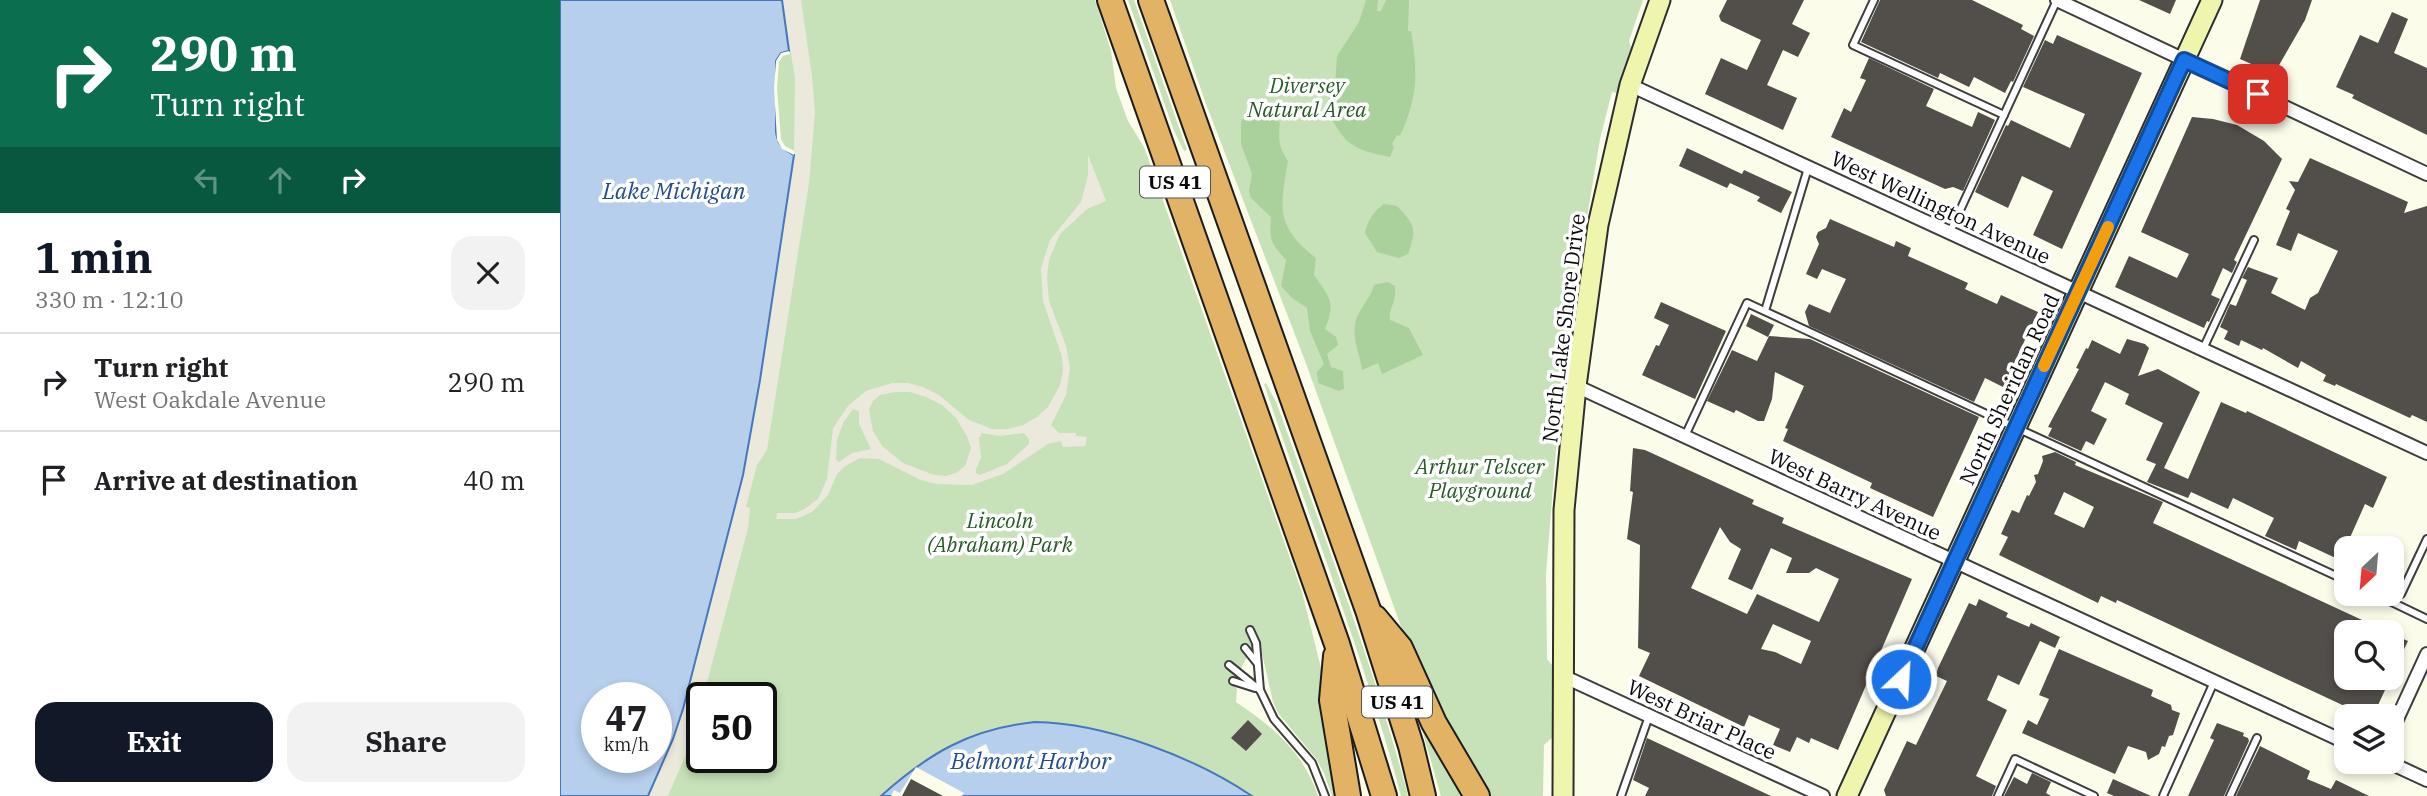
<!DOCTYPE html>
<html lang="en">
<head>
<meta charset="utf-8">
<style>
  :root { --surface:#fff; --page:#f2f2f2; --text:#202124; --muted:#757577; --line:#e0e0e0; --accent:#111827 }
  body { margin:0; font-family:"IBM Plex Serif",serif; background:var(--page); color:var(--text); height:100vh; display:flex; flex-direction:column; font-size:26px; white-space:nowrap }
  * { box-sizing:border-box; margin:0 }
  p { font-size:23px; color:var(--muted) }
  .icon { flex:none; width:38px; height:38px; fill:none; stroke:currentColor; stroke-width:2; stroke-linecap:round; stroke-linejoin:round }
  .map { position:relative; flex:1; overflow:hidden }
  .sheet { display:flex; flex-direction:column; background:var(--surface); width:560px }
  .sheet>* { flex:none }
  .guide { background:#0b6e4f; color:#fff; overflow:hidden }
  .needle { width:46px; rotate:206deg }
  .buttons { position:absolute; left:1774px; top:536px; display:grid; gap:14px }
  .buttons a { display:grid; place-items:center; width:70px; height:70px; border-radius:14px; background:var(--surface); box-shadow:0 4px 10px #0003; font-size:35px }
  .speed { position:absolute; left:21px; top:682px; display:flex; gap:14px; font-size:35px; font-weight:700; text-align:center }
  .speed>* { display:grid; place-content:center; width:91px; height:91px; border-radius:50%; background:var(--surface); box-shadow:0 4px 10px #0003; line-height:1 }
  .speed small { font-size:18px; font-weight:400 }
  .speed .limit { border:4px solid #111; border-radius:10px; background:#fff; color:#111 }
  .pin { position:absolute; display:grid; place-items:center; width:60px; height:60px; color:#fff; margin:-30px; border-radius:14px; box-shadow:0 4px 10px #0006 }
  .me { position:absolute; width:77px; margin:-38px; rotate:25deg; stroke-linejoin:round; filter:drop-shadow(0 0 5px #0008) }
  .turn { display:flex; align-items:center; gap:24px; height:147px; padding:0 35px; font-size:32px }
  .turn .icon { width:91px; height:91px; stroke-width:2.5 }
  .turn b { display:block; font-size:49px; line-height:60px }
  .lanes { display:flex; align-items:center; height:66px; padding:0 35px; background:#0003; justify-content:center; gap:35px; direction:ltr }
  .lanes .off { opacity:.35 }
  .round { display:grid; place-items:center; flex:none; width:74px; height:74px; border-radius:21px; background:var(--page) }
  .overview { display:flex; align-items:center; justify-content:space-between; height:119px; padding:0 35px }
  h1 { font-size:42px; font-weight:700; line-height:52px; color:var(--accent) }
  .action { display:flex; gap:14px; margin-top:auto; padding:14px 35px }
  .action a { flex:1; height:80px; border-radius:21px; background:var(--accent); color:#fff; font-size:28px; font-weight:700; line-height:80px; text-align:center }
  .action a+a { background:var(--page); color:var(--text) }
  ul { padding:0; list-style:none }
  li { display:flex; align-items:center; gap:21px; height:98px; padding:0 35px; border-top:2px solid var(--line) }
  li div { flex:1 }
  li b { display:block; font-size:26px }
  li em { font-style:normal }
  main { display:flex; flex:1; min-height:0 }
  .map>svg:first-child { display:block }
</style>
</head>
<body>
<main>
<section class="sheet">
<div class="guide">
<div class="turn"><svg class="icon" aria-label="right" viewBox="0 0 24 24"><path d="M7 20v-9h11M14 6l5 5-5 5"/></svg><div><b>290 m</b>Turn right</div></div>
<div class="lanes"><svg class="icon off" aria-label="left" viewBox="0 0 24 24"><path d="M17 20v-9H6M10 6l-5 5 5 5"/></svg><svg class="icon off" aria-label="ahead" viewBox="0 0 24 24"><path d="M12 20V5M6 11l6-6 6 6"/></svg><svg class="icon" aria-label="right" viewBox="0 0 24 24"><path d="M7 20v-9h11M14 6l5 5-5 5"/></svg></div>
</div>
<div class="overview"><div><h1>1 min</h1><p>330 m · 12:10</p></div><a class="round"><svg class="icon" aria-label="close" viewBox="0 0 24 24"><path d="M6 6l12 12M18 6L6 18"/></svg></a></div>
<ul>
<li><svg class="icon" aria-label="right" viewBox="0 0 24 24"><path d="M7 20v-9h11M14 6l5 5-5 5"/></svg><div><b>Turn right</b><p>West Oakdale Avenue</p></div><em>290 m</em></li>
<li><svg class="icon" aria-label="arrive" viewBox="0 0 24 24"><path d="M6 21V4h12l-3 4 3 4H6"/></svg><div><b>Arrive at destination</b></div><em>40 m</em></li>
</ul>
<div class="action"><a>Exit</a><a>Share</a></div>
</section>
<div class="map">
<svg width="1867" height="796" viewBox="0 0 1867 796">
  <rect width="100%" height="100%" fill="#fcfceb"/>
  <g fill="#c7e2b9" fill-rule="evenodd">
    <path d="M222,0h313l16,51 5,37 12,33 16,26 158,445 19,76 20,128h-9l-8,-23 -7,-13 -39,-47 -5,-11 -12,-53 -14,8 -14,27 4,5 -1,13c36,24 68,51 82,94h-670l25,-57 10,-30 60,-234 17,-95 34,-225 -17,-15 -1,-79 13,-11zM142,698h59v60h-59z"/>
    <path d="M568,0h6l53,150 -3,1 -10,-20z"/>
    <path d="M610,0h473l-14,41 2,7 -14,45 -5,-1 -12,47 -35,210 5,6 -7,69h-5l-12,150 1,85 10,12 -1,63 -12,11 -1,51h-57l-66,-124 -17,-40 -99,-274 -98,-254z"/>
    <path d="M706,383l11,21c46,130 96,259 131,392h-7c-37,-140 -91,-275 -137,-412z"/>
    <path d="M854,702l54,94h-27z"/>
  </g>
  <g fill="#aad19b">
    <path d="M806,0h12l-1,11h4l5,-11h23l-1,31h3c7,42 7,66 -11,105l-3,-1 -5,9 2,3 -4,10c-41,-8 -45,-14 -65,-49l10,-23 2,-29 22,-34z"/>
    <path d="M696,110h15l9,13c-2,16 -1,25 8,38 -8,47 -13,65 28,97l-2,17c16,23 22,27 11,54l11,8 2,8 -11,9 4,13 12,4 1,18 -5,2 -21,-8 -1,-11 7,-8 -14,-33 -3,-23 -15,-10 -11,-12 5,-26c-15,-17 -17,-19 -15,-43l-20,-19 -2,-7 3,-17 -11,-30v-22l3,-5z"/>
    <path d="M824,204l13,2c18,19 20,23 11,48l-9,4 -22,-6 -12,-19c3,-13 8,-21 19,-29z"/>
    <path d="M827,282l8,4c2,16 -7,24 -5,34l19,8 14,27 -41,19 -4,-11 -16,7c-2,-17 -11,-32 -6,-50 4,-13 15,-22 18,-35z"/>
  </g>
  <g fill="#ebe9dc" fill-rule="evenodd">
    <path d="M222,0h19l11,76 3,37 -6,70 -42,267 -10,15 -11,42 4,1 -2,20 -57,215 -23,53h-20l25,-57 10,-30 60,-234 17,-95 34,-225 1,-77z"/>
    <path d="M528,155l18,46 -19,8 -27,25 -11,26 -2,17 2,24 17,45 4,22 -4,27 -15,30 8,8h17v3l11,1 -2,9 -22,1 -2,-6 -13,3 -45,30 -31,11 -36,-1 -15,-4 -42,-21 -19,-1 -16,9 -7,7 -9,21 -16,17 -16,7h-20l1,-6h18l8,-3 15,-11 9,-20 6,-51 15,-22 18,-15 26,-8h16l15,4 16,8 30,25 23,9h16l15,-4 14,-8 11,-10 12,-22 3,-14 -1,-14 -19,-56 -2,-33 9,-28 31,-38 7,-27zM335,392h15l16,5 16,8 14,13 11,18 4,12 -6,18 -9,7 -10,3 -12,-1 -31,-12 -21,-17 -9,-15 -4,-21 4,-9 7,-6zM293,409l6,2v13l12,25 -19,4 -13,9 -3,-2 1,-20 6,-17zM422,433l18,3 24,-3 5,6v5l-22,20 -27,11 -4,-2v-4l5,-11 -2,-20z"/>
  </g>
  <g fill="#b6cfed" stroke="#4678bb" stroke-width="2" fill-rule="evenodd">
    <path d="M0,0h222l7,51 -8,2 -5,8v71c2,13 7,17 18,23l-34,225 -17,95 -60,234 -10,30 -25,57h-88zM37,698h59v60h-59z"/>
    <path d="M475,722c70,1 159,35 217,74h-371c48,-43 89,-67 154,-74z"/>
  </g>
  <g fill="#fcfceb">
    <path d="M229,51l1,3 -7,2 -4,6 -2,26 4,51 4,7 9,5v4l-12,-6 -5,-9 -3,-52 2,-27 5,-8z"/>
    <path d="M426,744l7,17 -9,3 -1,-3 -20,9 -4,-11 20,-8 -1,-3z"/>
    <path d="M356,767l48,26 -2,3h-71l3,-6 6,3z"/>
  </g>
  <g fill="#524e49" fill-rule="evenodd">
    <path d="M1167,0h77l-12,24 18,9 -12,24 -15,-7 -16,35 30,13 -14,32 -78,-36 16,-36 26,12 14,-30 -40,-19 -2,-5z"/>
    <path d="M1320,0h92l51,25 -2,4 13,7 -21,46 -2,-1 -6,12 -31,-16 -5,10 -29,-14 -2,5 -77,-36z"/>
    <path d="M1579,0h37l-6,14z"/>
    <path d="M1700,0h52l-7,20 -31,54 -34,-15z"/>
    <path d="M1832,12l16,7 -14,34 33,15v67l-75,-37 2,-3 -18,-8 24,-52 18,8z"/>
    <path d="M1497,35l85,38 -80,176 -29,-14 20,-44 -31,-15 -14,32 -33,-16 31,-67 2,1 3,-6 59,28 15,-34 -62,-27 22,-47 8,4z"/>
    <path d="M1309,58l65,31 -8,17 46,21 6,-15 17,8 -32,71 -10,-4 -8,2 -114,-52 13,-29 7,4 15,-32 -6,-2z"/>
    <path d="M1632,117l21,2 24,6 27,16 18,18 -48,101 3,2 -5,11 -9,-5 -12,27 9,4 -11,23 -2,-1 -3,7 -89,-41 14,-31 48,22 12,-24 -48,-22z"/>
    <path d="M1127,148l55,26 2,-4 48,22 -11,21 -24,-12 3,-4 -30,-14 -3,5 -48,-22z"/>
    <path d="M1750,158l98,44 -4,11 23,-7v216l-15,-7 -2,3 -74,-34 -1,2 -12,-5 3,-6 -25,-14 -3,7 -35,-20 -1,2 -21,-10 -2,6 -15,-7 4,-8 -8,-4 10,-23 6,2 11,-26 -5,-2 6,-11 30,11 -7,15 34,17 5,-12 8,-5 20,-42 -40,-18 -7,18 -15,-6 14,-34 -4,-2 9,-19 -6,-9 9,1z"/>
    <path d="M1270,219l64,28 2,-6 15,7 -3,8 60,27 -3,6 32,15 4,-9 37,17 -35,75 -18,-9 -11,24 -165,-76 -4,-14 4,-8 21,9 16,-34 -24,-10 -5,10 -11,-5 13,-30 -3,-7 2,-5 8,-4z"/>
    <path d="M1101,302l65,29 -31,68 -53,-24 14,-30 3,1 10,-21 -15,-7z"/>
    <path d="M1191,314l23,11 -6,12 -22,-11z"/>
    <path d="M1209,336l41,3 169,78 -46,100 -63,-29 2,-5 -89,-42 5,-12 -3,-1 19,-42 -29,-14 -3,27 -8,22h-6l-22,-11 -2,3 -27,-12 25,-51 25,11z"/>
    <path d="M1567,339l18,5 4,4 -11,28 20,-7 42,23 -36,76 24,11 33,-77 25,11 1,-2 140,66 -14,31 -8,-4 -25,56 -41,-19 -3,9 -31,-14 9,-18 -41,-20 -5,11 -37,-17 -3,6 -41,-16 9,-18 -10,-4 17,-37 -38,-19 4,-10 -24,-12 -14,29 16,8 -13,26 -8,-4 -5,10 -33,-15 4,-8 -4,-1 31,-58 -3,-1 10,-20 2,1 4,-9 28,14z"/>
    <path d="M1073,448l12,2 109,50 -2,4 32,14 -2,5 130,56 -74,171 -27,-12 -2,5 -12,-6 -7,15 -17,-7 7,-16 -31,-14 -5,12 -105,-51 11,-23 -12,-5 2,-103 -13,-6 6,-47 -3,-1zM1160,527l10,15 11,7 -13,30 24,11 19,-42 21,10 -6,15h23l7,-5 23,11 -20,43 -62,-28 -10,20 -56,-26zM1213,624l38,17 -10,23 -26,-12 -14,-3z"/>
    <path d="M1495,452l21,10 -1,3 88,37 -10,21 235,109h-41v45h44l-18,39h-7l-249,-116 -1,3 -15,-7 -3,7 -99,-48 9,-18 -7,-3 11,-24 7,3 8,-18 2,1 7,-14 -2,-7 4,-1 5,-13 -1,-5zM1504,492l30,15 -10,21 -30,-14z"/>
    <path d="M1419,599l29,14 -2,4 23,10 2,-4 29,14 -5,11 -15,-7 -21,44 -21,-10 -11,25 20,10 -31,66 20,10 -4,10h-106l-2,-6 23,-49 9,4 31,-64 -11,-5 2,-8 31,-65 7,3z"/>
    <path d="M1832,634l16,7 -16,33z"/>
    <path d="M1499,649l94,41 -2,6 20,9 1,5 8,3 -7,22 -4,1 -4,11 -3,-1 -3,8 -11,6 -2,-8 -18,-6 -13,28 -93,-41 6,-13 9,5 12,-26 -10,-4z"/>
    <path d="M688,720l14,14 -16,17 -15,-13z"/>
    <path d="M1657,723l27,10 -1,3 5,2 1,3 -25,55h-36l26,-56 -4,-2z"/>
    <path d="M1087,738l124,58h-126l4,-8 -16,-8z"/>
    <path d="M1700,746l50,25 -3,8 24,10 5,-9 33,16h-133z"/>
    <path d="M1472,773l19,9 -5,11 5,3h-47l10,-19 13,7z"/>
    <path d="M351,779l32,17h-41z"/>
    <path d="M1553,779l38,17h-37l-7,-3z"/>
  </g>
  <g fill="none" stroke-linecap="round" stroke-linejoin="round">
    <g stroke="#3e3e3e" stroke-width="10">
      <g id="lane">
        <path d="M1314,0l-21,45 151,70"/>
        <path d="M1390,232l107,-232"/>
        <path d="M1205,311l43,-143"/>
        <path d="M1643,349l51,-109"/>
        <path d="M1125,436l62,-133 600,278"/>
        <path d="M1813,593l54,26"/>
        <path d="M1841,594l26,-55"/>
        <path d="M690,630l6,13 4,47"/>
        <path d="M685,648l12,15"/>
        <path d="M669,665l31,25 14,29 38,44 13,33"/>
        <path d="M673,681l22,7"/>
        <path d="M1061,796l28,-80"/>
        <path d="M1438,796l17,-37 79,37"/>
        <path d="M1603,796l51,-114"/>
        <path d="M1670,796l27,-58"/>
      </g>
    </g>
    <g stroke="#3e3e3e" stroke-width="16">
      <g id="street">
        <path d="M1497,0l370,174"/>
        <path d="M1070,85l797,368"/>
        <path d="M1016,386l771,357"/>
        <path d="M1005,677l258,119"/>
        <path d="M1832,730l35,-76"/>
        <path d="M1826,761l41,19"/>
      </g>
    </g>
    <g stroke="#2d2d2d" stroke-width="23">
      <g id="secondary">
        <path d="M1003,796l1,-286 12,-124 22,-161 32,-140 30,-85"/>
        <path d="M1287,796l365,-796"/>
      </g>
    </g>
    <g stroke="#1c1c1c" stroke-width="28">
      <g id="highway">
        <path d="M550,0l227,644 47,152"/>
        <path d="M591,0l217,610 43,136 12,50"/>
        <path d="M815,618l25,30 34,75 43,73"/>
        <path d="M776,656l-4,44 16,96"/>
      </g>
    </g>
    <use href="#lane" stroke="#fff" stroke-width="6"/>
    <use href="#street" stroke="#fff" stroke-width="12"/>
    <use href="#secondary" stroke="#f0f5ae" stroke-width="19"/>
    <use href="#highway" stroke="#e2b364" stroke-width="24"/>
  </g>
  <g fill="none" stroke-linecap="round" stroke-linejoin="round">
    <g stroke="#114b97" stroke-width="18">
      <path id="route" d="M1341,679l283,-619 74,34"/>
    </g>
    <use href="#route" stroke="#1a73e8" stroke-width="12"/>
    <path stroke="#f59e0b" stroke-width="12" d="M1484,366l64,-139"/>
  </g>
  <g text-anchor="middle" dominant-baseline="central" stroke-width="7" stroke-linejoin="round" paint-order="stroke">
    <g fill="#fff" stroke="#545454" stroke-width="2">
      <rect x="580" y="166.5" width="70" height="31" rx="5"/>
      <rect x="802" y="686.5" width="70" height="31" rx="5"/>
    </g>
    <g font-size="19" font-weight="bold" fill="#0b0b0b">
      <text x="615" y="182">US 41</text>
      <text x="837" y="702">US 41</text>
    </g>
    <g font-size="21" font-style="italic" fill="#265924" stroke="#fff">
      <text x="747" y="85">Diversey<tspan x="747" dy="24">Natural Area</tspan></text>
      <text x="920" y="466">Arthur Telscer<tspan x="920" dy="24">Playground</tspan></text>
      <text x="440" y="520">Lincoln<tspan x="440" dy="24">(Abraham) Park</tspan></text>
    </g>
    <g font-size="21" fill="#0b0b0b" stroke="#fff">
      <text transform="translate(1381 207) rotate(25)">West Wellington Avenue</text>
      <text transform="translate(1003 328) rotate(-83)">North Lake Shore Drive</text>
      <text transform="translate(1449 389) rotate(-65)">North Sheridan Road</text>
      <text transform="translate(1295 494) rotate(25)">West Barry Avenue</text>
      <text transform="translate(1142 719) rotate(25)">West Briar Place</text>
    </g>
    <g font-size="23" font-style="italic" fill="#254d8c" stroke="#fff">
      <text x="114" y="190">Lake Michigan</text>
      <text x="471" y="760">Belmont Harbor</text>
    </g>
  </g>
</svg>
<div class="buttons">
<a><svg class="needle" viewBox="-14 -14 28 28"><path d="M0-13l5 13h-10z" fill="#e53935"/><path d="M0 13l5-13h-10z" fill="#757577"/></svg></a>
<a><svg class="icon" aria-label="search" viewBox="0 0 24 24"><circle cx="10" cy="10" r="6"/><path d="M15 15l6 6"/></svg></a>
<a><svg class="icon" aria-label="layers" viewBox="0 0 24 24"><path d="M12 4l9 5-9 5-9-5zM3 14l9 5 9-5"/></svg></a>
</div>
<div class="speed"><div>47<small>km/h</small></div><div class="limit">50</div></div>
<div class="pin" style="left:1698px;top:94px;background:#d93025"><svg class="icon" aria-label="arrive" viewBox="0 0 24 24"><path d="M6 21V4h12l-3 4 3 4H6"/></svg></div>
<svg class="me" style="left:1341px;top:679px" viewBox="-20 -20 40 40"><circle r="17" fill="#1a73e8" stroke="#fff" stroke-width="3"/><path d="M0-11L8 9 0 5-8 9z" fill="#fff"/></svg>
</div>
</main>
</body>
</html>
